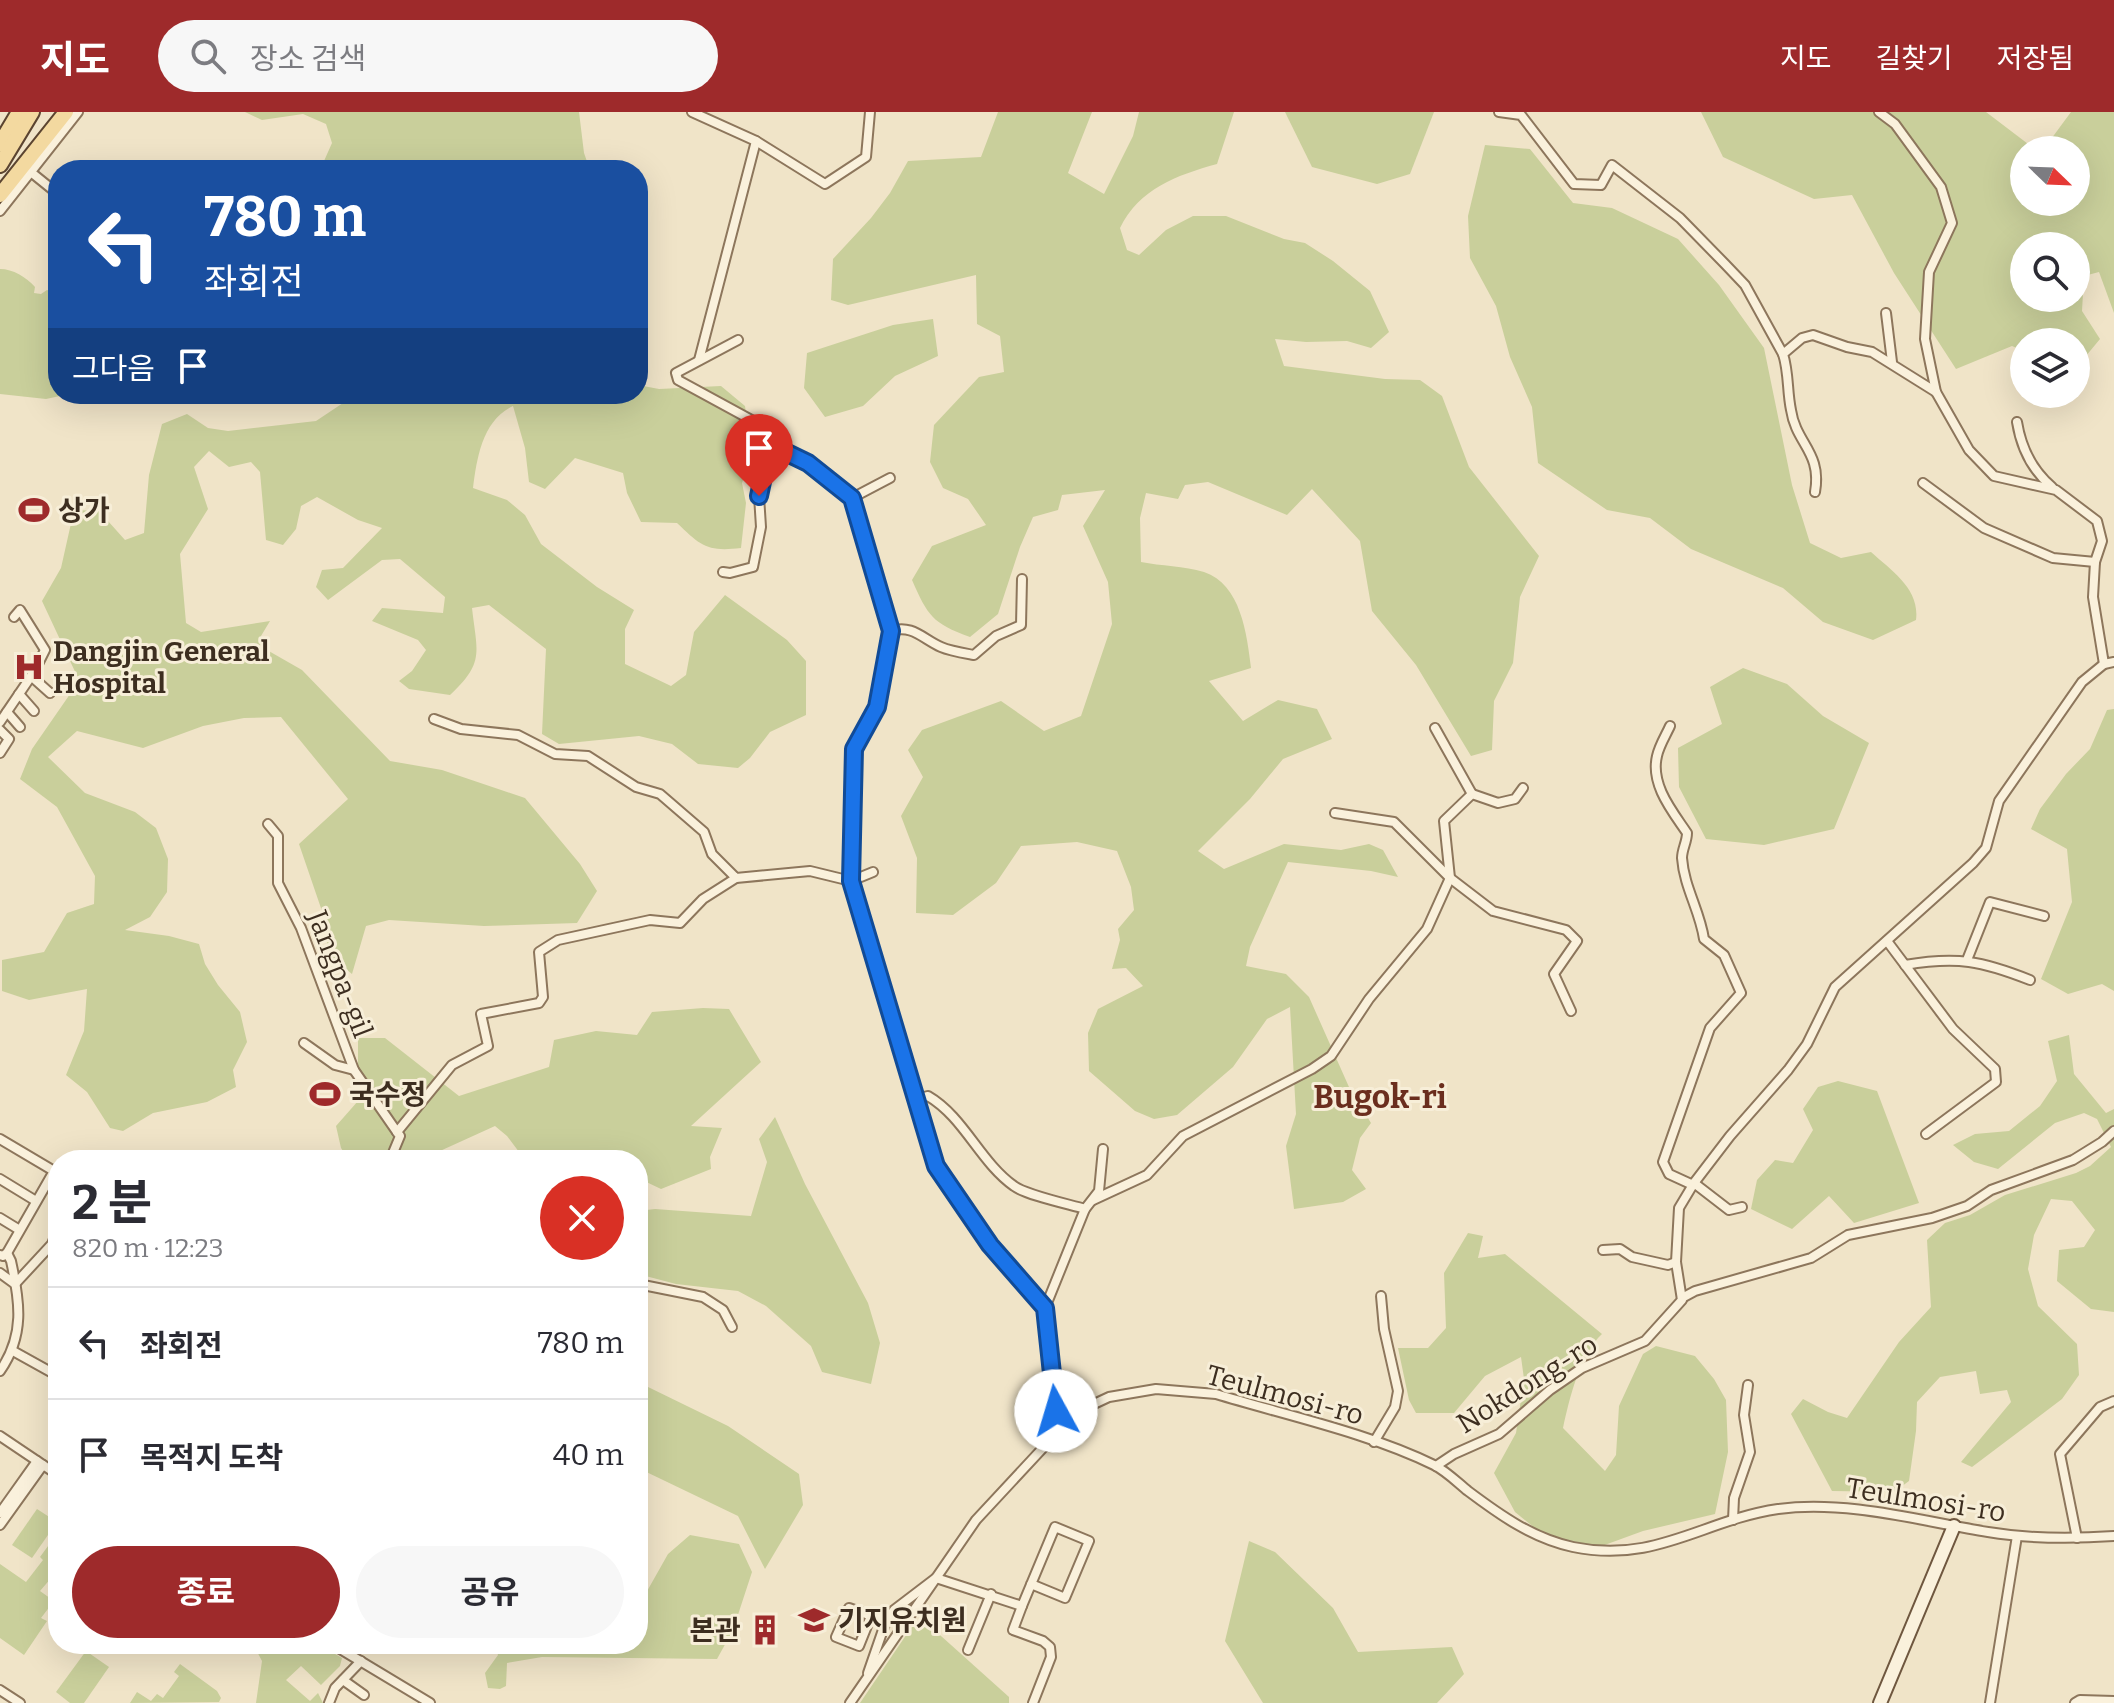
<!DOCTYPE html>
<html lang="ko">
<head>
<meta charset="utf-8">
<style>
  :root { --surface:#fff; --page:#f7f7f7; --text:#2b2b33; --muted:#7c7c81; --line:#e1e1e2; --accent:#9e2a2b }
  body { margin:0; font-family:Bitter,"Noto Sans KR",serif; background:var(--page); color:var(--text); height:100vh; display:flex; flex-direction:column; font-size:30px; white-space:nowrap }
  * { box-sizing:border-box; margin:0 }
  p { font-size:26px; color:var(--muted) }
  .icon { flex:none; width:44px; height:44px; fill:none; stroke:currentColor; stroke-width:2; stroke-linecap:round; stroke-linejoin:round }
  .map { position:relative; flex:1; overflow:hidden }
  .sheet { position:absolute; left:48px; top:1038px; width:600px; height:504px; display:flex; flex-direction:column; background:var(--surface); border-radius:32px; box-shadow:0 8px 32px #0002 }
  .sheet>* { flex:none }
  .top-card { position:absolute; left:48px; top:48px; width:600px; height:244px; border-radius:32px; box-shadow:0 8px 32px #0002; background:#1a4fa0; color:#fff; overflow:hidden }
  .needle { width:52px; rotate:113deg }
  .controls { position:absolute; left:2010px; top:24px; display:grid; gap:16px }
  .controls a { display:grid; place-items:center; width:80px; height:80px; border-radius:50%; background:var(--surface); box-shadow:0 8px 32px #0002; font-size:40px }
  .pin { position:absolute; display:grid; place-items:center; width:68px; height:68px; color:#fff; margin:-82px -34px; border-radius:50% 50% 50% 0; rotate:-45deg; box-shadow:0 0 8px #0007 }
  .pin .icon { rotate:45deg }
  .me { position:absolute; width:88px; margin:-44px; rotate:354deg; stroke-linejoin:round; filter:drop-shadow(0 0 6px #0008) }
  .turn { display:flex; align-items:center; gap:28px; height:168px; padding:0 24px; font-size:36px }
  .turn .icon { width:104px; height:104px; stroke-width:2.5 }
  .turn b { display:block; font-size:56px; line-height:68px }
  .then { display:flex; align-items:center; height:76px; padding:0 24px; background:#0003; gap:16px; font-size:30px }
  .round { display:grid; place-items:center; flex:none; width:84px; height:84px; border-radius:42px; background:var(--page) }
  .summary { display:flex; align-items:center; justify-content:space-between; height:136px; padding:0 24px }
  h1 { font-size:48px; font-weight:700; line-height:60px }
  .primary-button { display:flex; gap:16px; margin-top:auto; padding:16px 24px }
  .primary-button a { flex:1; height:92px; border-radius:48px; background:var(--accent); color:#fff; font-size:32px; font-weight:700; line-height:92px; text-align:center }
  .primary-button a+a { background:var(--page); color:var(--text) }
  ul { padding:0; list-style:none }
  li { display:flex; align-items:center; gap:24px; height:112px; padding:0 24px; border-top:2px solid var(--line) }
  li div { flex:1 }
  li b { display:block; font-size:30px }
  li em { font-style:normal }
  header { display:flex; align-items:center; gap:48px; box-sizing:border-box; height:112px; padding:0 40px; background:var(--accent); color:#fff }
  header strong { font-size:38px }
  nav { display:flex; gap:44px; margin-inline-start:auto; font-size:28px }
  .search { width:560px; height:72px; background:var(--page); display:flex; align-items:center; gap:20px; box-sizing:border-box; padding:0 28px; border-radius:44px; color:var(--muted); font-size:30px }
  .map>svg:first-child { display:block }
</style>
</head>
<body>
<header>
<strong>지도</strong>
<div class="search"><svg class="icon" aria-label="search" viewBox="0 0 24 24"><circle cx="10" cy="10" r="6"/><path d="M15 15l6 6"/></svg>장소 검색</div>
<nav><a>지도</a><a>길찾기</a><a>저장됨</a></nav>
</header>
<div class="map">
<svg width="2114" height="1591" viewBox="0 0 2114 1591">
  <rect width="100%" height="100%" fill="#f0e4c8"/>
  <g fill="#c9cf9b" fill-rule="evenodd">
    <path d="M245,0h334l5,41 6,17h-270l12,-27 -6,-19 -23,-10 -41,6z"/>
    <path d="M998,0h94l-24,61 36,21 29,-58 6,-24h95l-17,52c-40,11 -78,25 -97,64l7,22 12,5 27,-25 27,-14h33l58,23 21,4 28,18 37,30 19,41 -18,16 -24,-7 -41,1 -31,-3 9,27 101,13 35,1 22,16 27,71 70,89 -19,41 -7,66 -19,38 -2,49 -21,6 -55,-91 -44,-54 -12,-70 -48,-52 -25,26 -79,-33 -23,3 -7,14 -32,-6 -6,25 1,44c20,4 43,4 63,10 37,12 43,63 47,96l-42,13 34,40 35,-21 39,9 15,30 -49,20 -33,40 -52,52 26,18 60,-25 57,6 28,-6 14,6 15,27 -27,-6 -83,-9 -38,85 -4,19 40,8 23,23 40,90 22,36 -11,15 -8,32 14,19 -23,13 -49,7 -8,-63 10,-32 -6,-107 -23,12 -34,48 -56,48 -23,4 -19,-8 -46,-40 -1,-38 10,-24 45,-23 -17,-18 -14,1 8,-29 -2,-11 16,-19 -3,-23 -14,-36 -40,-9 -56,4 -25,37 -43,32 -37,-2 1,-55 -16,-42 22,-39 -15,-27 14,-20 79,-29 43,30 37,-15 31,-92 -4,-42 -25,-56 22,-36 -43,5 -4,15 -25,7 -13,30 -22,67 -28,23c-38,-14 -42,-21 -58,-57l20,-34 54,-21 -18,-26 -25,-11 -13,-26 4,-37 45,-48 25,-5 -4,-36 -23,-12 -1,-49 -128,30 -17,-5 2,-41 38,-41 19,-25 18,-32 73,-4z"/>
    <path d="M1285,0h149l-24,62 -33,10 -65,-17z"/>
    <path d="M1701,0h285l50,38h-12v52h52v-52h-33l28,-38h43v201l-15,-41 -15,4 -2,35 18,28 -24,29v-26h-52v9l-12,-5 -56,23 -62,-96 -42,-78 -38,4 -91,-42zM2024,134h52v52h-52z"/>
    <path d="M1485,33l45,4 43,54 39,5 66,31 41,46 45,63 28,137 18,58 31,15 30,-6c21,19 49,37 45,68l-43,20 -50,-18 -40,-34 -92,-39 -41,-31 -43,-8 -69,-47 -6,-56 -22,-50 -14,-51 -26,-48 -2,-42z"/>
    <path d="M0,157c13,0 26,8 35,18l-1,6 7,1 6,-4 11,4v100h4l-2,2 -14,3 -46,-5z"/>
    <path d="M933,207l5,37 -43,20 -32,30 -38,11 -21,-29 3,-35 86,-28z"/>
    <path d="M638,273l21,4 62,-3 24,20 7,48 -10,29 4,20 -5,45c-34,4 -40,-2 -64,-25l-36,-1 -14,-29 -4,-20 -48,-15 -30,31 -16,-7 -4,-34 -12,-42c-31,15 -36,52 -40,82l34,12 18,15 16,29 56,43 37,23 -9,19v35l46,22 15,-11 8,-43 31,-37 62,45 19,21v54l-36,17 -20,26 -12,10 -40,-4 -26,-20 -33,-8 -80,8 -17,-10 4,-85 -57,-44 -17,3c5,45 13,54 -22,87l-41,-6 -10,-8 13,-10 14,-21 -8,-10 -46,-19 10,-13 61,5 2,-16 -45,-38 -18,1 -54,40 -12,-13 6,-17 21,-2 39,-40 -24,-8 -41,-23 -16,9 -5,23 -13,16 -17,-5 -6,-68 -9,-10 -22,5 -20,-16 -15,16 14,42 -28,45 6,69 15,9 69,-11 -9,15 6,14 35,20 88,91 52,9 83,28 55,66 17,27 -20,32 -93,3 -95,-6 -23,6 -14,48 -23,-19 -6,-41 -24,-70 49,-45 -67,-82 -37,1 -41,8 -60,22 -66,-17 -29,26 37,36 50,19 21,16 12,31 -1,33 -17,25 -25,13 44,6 30,8 6,20 13,21 22,27 7,30 -14,28 3,17 -29,15 -54,11 -30,18 -13,-3 -23,-36 -21,-17 18,-44 3,-42 -58,11 -27,-9v-31l42,-8 23,-39 27,-9 1,-28 -38,-69 -37,-28 12,-30 36,-52 10,-19 -36,-77 19,-33 13,-58 25,1 26,29 19,-7 5,-58 13,-51 25,-10 21,14 20,3 88,-10 27,-18 5,-9h290z"/>
    <path d="M1743,556l44,16 36,32 46,27 -35,86 -70,16 -58,-6 -27,-52 -1,-39 44,-24 -12,-37z"/>
    <path d="M2114,597v282l-12,-7 -34,10 -27,-15 31,-77 -5,-53 -36,-20 9,-20 26,-35 24,-25 17,-39z"/>
    <path d="M703,896l26,1 32,53 -70,64 31,2 -12,29 1,12 -50,20 -23,-11v-18h-113l-18,-24 -12,-10 -55,25 -8,9h-83l-8,-12 -5,-22 22,-25v-63h27l74,58 90,-29 5,-27 42,-9 41,4 15,-23z"/>
    <path d="M2069,923l5,39 32,39 8,-4v203l-23,-3 -34,-28 2,-31 25,-3 11,-17 -23,-29 -21,-2 -17,36 -6,34 10,37 39,38 2,31 -17,24 -90,68 -11,-5 50,-60 -4,-12 -27,4 -4,-23 -36,6 -23,25 -1,29 -7,50 -15,11 -62,-1 -41,-77 12,-15 25,13 19,6 52,-76 32,-35 -4,-67 18,-17 25,-8 35,-20 71,-22 14,-7 21,-19 -14,-28 -13,-6 -29,10 -57,46 -24,-7 -21,-17 22,-11 34,-3 31,-25 17,-25 -9,-40z"/>
    <path d="M1838,969l39,10 42,112 -65,20 -25,-27 -37,33 -41,-20 6,-29 18,-20 18,3 20,-33 -10,-21 15,-22z"/>
    <path d="M775,1005l30,67 63,119 12,40 -9,41 -49,-12 -11,-26 -45,-40 -28,-15 -62,-7 -38,-10v-63l17,-2 96,7 16,-54 -8,-23z"/>
    <path d="M1468,1121l15,3 -5,22 27,-4 97,80c-22,20 -33,66 -39,94l42,43 11,-16 3,-49 24,-52 13,-8 39,10 19,23 12,21 2,52 -13,62 -72,17 -63,23 -18,-4 -47,-38 -21,-39 22,-40 8,-54 -3,-22 -36,19 -31,37h-38l-7,-13 -11,-52h30l18,-20 -2,-55z"/>
    <path d="M646,1274l82,40 71,48 4,31 -38,64 -27,-53 -100,-48v-76z"/>
    <path d="M37,1397l20,13 -25,36 -20,-13z"/>
    <path d="M690,1423l49,9 13,28 -19,58 -16,29 -175,-2 -35,6 -1,23 -6,3 -12,-1 -3,-15 13,-18 -4,-11h144v-53l8,2 22,-39z"/>
    <path d="M1249,1429l26,11 58,56 25,44 94,-5 12,27 -27,29h-174l-38,-62z"/>
    <path d="M51,1430l7,5v23l-18,21 14,10 -13,17 6,3 -23,34 -24,-17v-74l26,18 17,-22 -3,-3z"/>
    <path d="M915,1510l16,5 78,70v6h-149z"/>
    <path d="M253,1532h65l24,14 -2,8 -19,19 -20,-19 -15,14 24,21 8,-8 5,10h-67l6,-42z"/>
    <path d="M86,1539l23,16 -25,36h-14l-14,-11z"/>
    <path d="M180,1552l37,27 4,7 -2,4 -89,1 7,-11 14,9 6,-7 6,4 16,-22 -5,-4z"/>
  </g>
  <g fill="none" stroke-linecap="round" stroke-linejoin="round">
    <g stroke="#8d765c" stroke-width="12">
      <g id="street">
        <path d="M692,0l64,29 69,43 41,-27 4,-45"/>
        <path d="M1499,0l22,3 53,69 27,1 11,-20 68,53 45,46 20,21 38,69"/>
        <path d="M1879,0l16,12 46,63 11,36 -23,49 -4,67 11,53 33,58 25,26 62,14 41,31 5,20 -7,21 -2,35 11,67 10,-2"/>
        <path d="M32,61l26,21"/>
        <path d="M0,99l78,-99"/>
        <path d="M1886,201l6,49"/>
        <path d="M738,228l-62,33 2,7 79,43 20,25 31,15 44,35 39,133 -14,76 -23,42 -3,132 85,285 54,79 55,63 11,103 8,18"/>
        <path d="M699,248l57,-219"/>
        <path d="M2017,310c4,25 15,48 35,65"/>
        <path d="M1923,371l61,45 69,30 42,4"/>
        <path d="M1815,380c7,-40 -19,-48 -24,-82 -4,-19 -2,-37 -8,-56l19,-16 11,-3 34,12 25,5 64,40"/>
        <path d="M852,386l38,-20"/>
        <path d="M723,460l7,1 23,-6 8,-40 -2,-31 7,-33 11,-15"/>
        <path d="M891,519c21,-7 32,8 50,16 9,4 22,6 33,8l22,-19 25,-11 1,-46"/>
        <path d="M31,564l19,17"/>
        <path d="M19,582l15,17"/>
        <path d="M7,600l13,15"/>
        <path d="M434,607l27,10 57,6 37,19 33,2 48,31 24,7 44,38 8,22 24,24 74,-7 41,10 22,-9"/>
        <path d="M0,610l34,-50 11,-22 -25,-40 -6,7"/>
        <path d="M1670,614c-4,9 -11,20 -13,30 -7,29 16,56 30,77 0,9 -5,16 -5,25 2,29 18,53 22,81l20,16 17,38 -31,35 -47,134 6,12 24,11"/>
        <path d="M1435,616l37,66"/>
        <path d="M0,618l9,9 -9,14"/>
        <path d="M1335,701l59,9 56,56 43,33 73,19 11,11 -23,33 17,37"/>
        <path d="M268,712l10,12v47l23,45 53,142 43,62"/>
        <path d="M1887,829l66,88 42,40 1,13 -70,52"/>
        <path d="M1967,848l23,-58 54,14"/>
        <path d="M1905,853c52,-9 77,-4 125,15"/>
        <path d="M304,931l31,22 19,5"/>
        <path d="M916,987l12,-3c36,21 52,66 86,90 12,9 54,18 71,23"/>
        <path d="M0,1027l54,32 -47,82"/>
        <path d="M390,1048l10,-24 -3,-4 55,-67 36,-19 -7,-32 58,-11 4,-6 -4,-45 19,-12 92,-20 30,3 23,-24 33,-21"/>
        <path d="M395,1048l14,-4 14,4"/>
        <path d="M0,1067l36,22"/>
        <path d="M1694,1071l35,27 13,-3"/>
        <path d="M1093,1088l54,-25 36,-39 129,-67 19,-13 38,-57 58,-70 23,-51 -6,-57 28,-27 26,9 17,-4 8,-11"/>
        <path d="M0,1106l18,11"/>
        <path d="M1603,1138l17,-1 12,8 36,8 8,-3"/>
        <path d="M0,1143l3,1 4,-3 4,8c9,41 14,74 -11,110"/>
        <path d="M0,1161l15,11 37,-40 6,-15"/>
        <path d="M638,1177l5,-4 60,12 20,13 9,17"/>
        <path d="M1682,1186l13,-7 116,-33 37,-23 84,-17 35,-12 24,-16 82,-30 29,-18 12,-11"/>
        <path d="M1045,1196l40,-99 14,-18 4,-42"/>
        <path d="M13,1239l45,25"/>
        <path d="M0,1324l58,39"/>
        <path d="M1374,1330l21,-35 3,-16 -14,-62 -3,-33"/>
        <path d="M1436,1354l18,-12 45,-20 51,-44 32,-22 63,-27 37,-41 -6,-38 3,-54 15,-25 36,-47 58,-66 19,-26 28,-57 138,-124 13,-15 13,-47 83,-119 22,-18"/>
        <path d="M0,1401l37,-52"/>
        <path d="M1733,1408l1,-22 16,-46 -6,-37 4,-30"/>
        <path d="M0,1413l43,-60"/>
        <path d="M2077,1426l-17,-84 40,-47 14,-6"/>
        <path d="M1022,1494l-9,24 30,11 7,6 1,10 -18,46"/>
        <path d="M871,1504l-12,30 -23,-9 13,-29 37,13 8,-11 42,-32 86,28 33,-79 34,14 -24,57 -34,-14"/>
        <path d="M332,1532l98,59"/>
        <path d="M968,1538l23,-56"/>
        <path d="M868,1561l18,-52"/>
        <path d="M343,1568l21,15"/>
        <path d="M0,1578l20,13"/>
        <path d="M329,1591l6,-15 26,-27"/>
        <path d="M850,1591l126,-183 79,-85 39,-31 15,-7 47,-8 60,5c69,21 153,39 218,71 12,6 23,17 34,26 32,24 64,47 105,56 83,17 130,-27 205,-38 70,-9 142,12 210,23 42,7 84,7 126,4"/>
        <path d="M1990,1591l27,-167"/>
        <path d="M2075,1591l5,-3 34,1"/>
      </g>
    </g>
    <g stroke="#6f573f" stroke-width="16">
      <path id="secondary" d="M1880,1591l74,-177"/>
    </g>
    <g stroke="#5b4430" stroke-width="18">
      <g id="primary">
        <path d="M0,32l19,-32"/>
        <path d="M0,53l32,-53"/>
        <path d="M0,83l66,-83"/>
      </g>
    </g>
    <use href="#street" stroke="#faf1dc" stroke-width="8"/>
    <use href="#secondary" stroke="#faf1dc" stroke-width="12"/>
    <use href="#primary" stroke="#f3d9a0" stroke-width="14"/>
  </g>
  <g fill="none" stroke-linecap="round" stroke-linejoin="round">
    <g stroke="#114b97" stroke-width="20">
      <path id="route" d="M759,384l7,-33 11,-15 31,15 44,35 39,133 -14,76 -23,42 -3,132 85,285 54,79 55,63 11,103"/>
    </g>
    <use href="#route" stroke="#1a73e8" stroke-width="14"/>
  </g>
  <defs>
    <g id="stadium-bare" transform="scale(2.4)"><path d="M0-5a6.5 5 0 1 0 0 10a6.5 5 0 1 0 0-10ZM-3.5-1.8h7v3.6h-7Z" fill="#9e2a2b" stroke="#f7eed8" stroke-width="2.5" paint-order="stroke"/></g>
    <g id="hospital-bare" transform="scale(2.4)"><path d="M-5-5h3v3.5h4V-5h3V5h-3V1.5h-4V5h-3Z" fill="#9e2a2b" stroke="#f7eed8" stroke-width="2.5" paint-order="stroke"/></g>
    <g id="school-bare" transform="scale(2.4)"><path d="M0-5L7-2L0 1L-7-2ZM-4 1L0 2.5L4 1V4Q0 6-4 4Z" fill="#9e2a2b" stroke="#f7eed8" stroke-width="2.5" paint-order="stroke"/></g>
    <g id="building-bare" transform="scale(2.4)"><path d="M-4-6H4V6H1V3H-1V6H-4ZM-2.5-4.3h1.7v1.8h-1.7ZM.8-4.3h1.7v1.8H.8ZM-2.5-1h1.7V.8h-1.7ZM.8-1h1.7V.8H.8Z" fill="#9e2a2b" stroke="#f7eed8" stroke-width="2.5" paint-order="stroke"/></g>
  </defs>
  <g fill-rule="evenodd">
    <use href="#stadium-bare" x="34" y="398"/>
    <use href="#hospital-bare" x="29" y="555"/>
    <use href="#stadium-bare" x="325" y="982"/>
    <use href="#school-bare" x="814" y="1508"/>
    <use href="#building-bare" x="765" y="1518"/>
  </g>
  <g text-anchor="middle" dominant-baseline="central" stroke-width="6" stroke-linejoin="round" paint-order="stroke">
    <g font-size="28" font-weight="bold" fill="#3d2e20" stroke="#f7eed8" text-anchor="start">
      <text x="58" y="398">상가</text>
      <text x="53" y="539">Dangjin General<tspan x="53" dy="32">Hospital</tspan></text>
      <text x="349" y="982">국수정</text>
      <text x="838" y="1508">기지유치원</text>
      <text x="741" y="1518" text-anchor="end">본관</text>
    </g>
    <g font-size="28" fill="#3d2e20" stroke="#f7eed8">
      <text transform="translate(340 862) rotate(69)">Jangpa-gil</text>
      <text transform="translate(1527 1272) rotate(-32)">Nokdong-ro</text>
      <text transform="translate(1285 1283) rotate(15)">Teulmosi-ro</text>
      <text transform="translate(1926 1388) rotate(9)">Teulmosi-ro</text>
    </g>
    <g font-size="32" font-weight="bold" fill="#6b2e1e" stroke="#f7eed8">
      <text x="1380" y="985">Bugok-ri</text>
    </g>
  </g>
</svg>
<div class="controls">
<a><svg class="needle" viewBox="-14 -14 28 28"><path d="M0-13l5 13h-10z" fill="#e53935"/><path d="M0 13l5-13h-10z" fill="#7c7c81"/></svg></a>
<a><svg class="icon" aria-label="search" viewBox="0 0 24 24"><circle cx="10" cy="10" r="6"/><path d="M15 15l6 6"/></svg></a>
<a><svg class="icon" aria-label="layers" viewBox="0 0 24 24"><path d="M12 4l9 5-9 5-9-5zM3 14l9 5 9-5"/></svg></a>
</div>
<div class="pin" style="left:759px;top:384px;background:#d93025"><svg class="icon" aria-label="arrive" viewBox="0 0 24 24"><path d="M6 21V4h12l-3 4 3 4H6"/></svg></div>
<svg class="me" style="left:1056px;top:1299px" viewBox="-20 -20 40 40"><circle r="19" fill="#fff"/><path d="M0-13L10 11 0 6-10 11z" fill="#1a73e8"/></svg>
<div class="top-card">
<div class="turn"><svg class="icon" aria-label="left" viewBox="0 0 24 24"><path d="M17 20v-9H6M10 6l-5 5 5 5"/></svg><div><b>780 m</b>좌회전</div></div>
<div class="then">그다음<svg class="icon" aria-label="arrive" viewBox="0 0 24 24"><path d="M6 21V4h12l-3 4 3 4H6"/></svg></div>
</div>
<section class="sheet">
<div class="summary"><div><h1>2 분</h1><p>820 m · 12:23</p></div><a class="round" style="background:#d93025;color:#fff"><svg class="icon" aria-label="close" viewBox="0 0 24 24"><path d="M6 6l12 12M18 6L6 18"/></svg></a></div>
<ul>
<li><svg class="icon" aria-label="left" viewBox="0 0 24 24"><path d="M17 20v-9H6M10 6l-5 5 5 5"/></svg><div><b>좌회전</b></div><em>780 m</em></li>
<li><svg class="icon" aria-label="arrive" viewBox="0 0 24 24"><path d="M6 21V4h12l-3 4 3 4H6"/></svg><div><b>목적지 도착</b></div><em>40 m</em></li>
</ul>
<div class="primary-button"><a>종료</a><a>공유</a></div>
</section>
</div>
</body>
</html>
